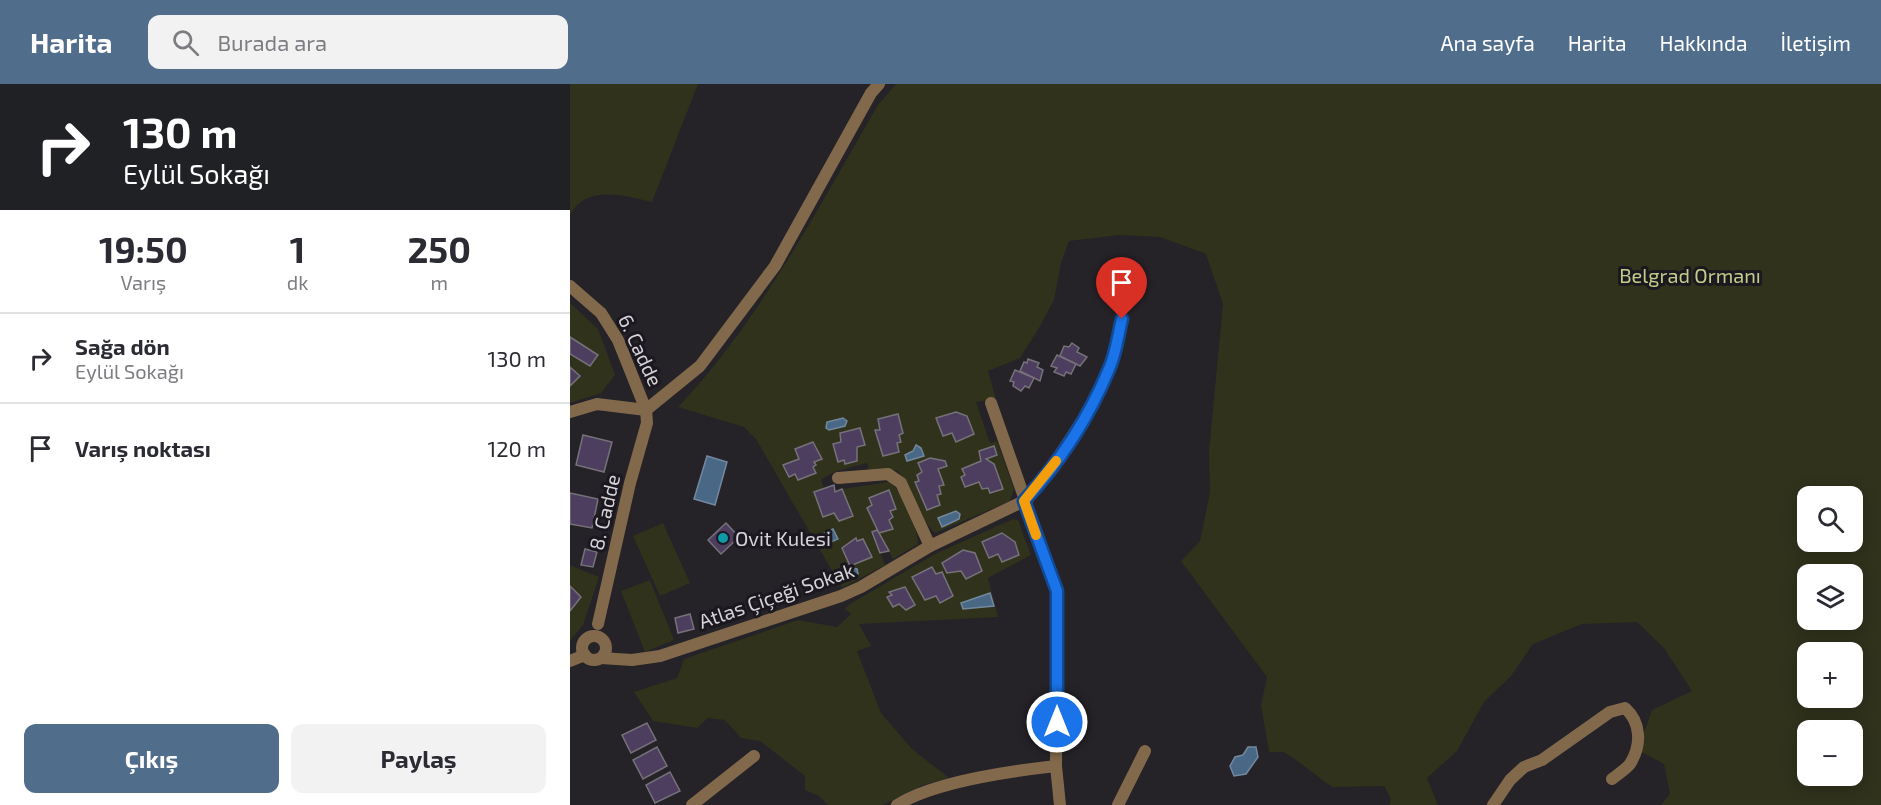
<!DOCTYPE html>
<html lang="tr">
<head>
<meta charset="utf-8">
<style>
  :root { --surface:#fff; --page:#f2f2f3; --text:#2b2b33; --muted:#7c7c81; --line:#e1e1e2; --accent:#506d8c }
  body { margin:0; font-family:"Exo 2",sans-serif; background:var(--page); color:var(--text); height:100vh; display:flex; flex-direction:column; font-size:22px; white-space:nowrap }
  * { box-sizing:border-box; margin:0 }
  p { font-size:20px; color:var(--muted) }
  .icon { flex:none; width:33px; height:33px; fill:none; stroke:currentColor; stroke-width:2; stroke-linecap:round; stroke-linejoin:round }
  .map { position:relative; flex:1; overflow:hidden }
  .drawer { display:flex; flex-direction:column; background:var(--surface); width:570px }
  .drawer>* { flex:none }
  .hud { background:#202124; color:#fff; overflow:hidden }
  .controls { position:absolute; left:1227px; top:402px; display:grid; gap:12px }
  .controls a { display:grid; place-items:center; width:66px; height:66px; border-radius:12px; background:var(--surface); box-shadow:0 3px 15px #0003; font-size:30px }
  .pin { position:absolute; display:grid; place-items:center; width:51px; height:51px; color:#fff; margin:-62px -26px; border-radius:50% 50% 50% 0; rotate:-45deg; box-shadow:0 0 6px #0007 }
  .pin .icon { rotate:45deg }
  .me { position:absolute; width:66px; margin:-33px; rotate:0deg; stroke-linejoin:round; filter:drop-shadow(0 0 4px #0008) }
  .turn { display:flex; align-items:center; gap:21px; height:126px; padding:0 24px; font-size:27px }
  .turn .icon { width:78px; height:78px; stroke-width:2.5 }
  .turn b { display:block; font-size:42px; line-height:51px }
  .eta { display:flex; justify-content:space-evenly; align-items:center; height:102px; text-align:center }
  .eta b { font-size:36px; font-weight:700; line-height:42px }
  .cta { display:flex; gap:12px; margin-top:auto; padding:12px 24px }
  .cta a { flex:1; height:69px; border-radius:12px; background:var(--accent); color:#fff; font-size:24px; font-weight:700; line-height:69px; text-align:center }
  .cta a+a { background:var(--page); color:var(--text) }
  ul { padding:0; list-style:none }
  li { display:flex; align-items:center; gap:18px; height:90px; padding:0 24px; border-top:2px solid var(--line) }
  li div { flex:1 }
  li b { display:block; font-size:22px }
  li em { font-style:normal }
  header { display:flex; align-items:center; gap:36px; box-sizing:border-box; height:84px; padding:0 30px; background:var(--accent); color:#fff }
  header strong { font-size:28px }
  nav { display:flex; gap:33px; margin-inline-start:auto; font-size:21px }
  .search { width:420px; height:54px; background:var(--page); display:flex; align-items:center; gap:15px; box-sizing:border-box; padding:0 21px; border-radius:12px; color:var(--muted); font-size:22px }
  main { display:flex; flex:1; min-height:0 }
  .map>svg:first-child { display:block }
</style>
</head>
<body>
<header>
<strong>Harita</strong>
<div class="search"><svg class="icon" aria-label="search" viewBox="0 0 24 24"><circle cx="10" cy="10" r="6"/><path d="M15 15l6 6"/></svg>Burada ara</div>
<nav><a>Ana sayfa</a><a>Harita</a><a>Hakkında</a><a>İletişim</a></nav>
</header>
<main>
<section class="drawer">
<div class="hud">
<div class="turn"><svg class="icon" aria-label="right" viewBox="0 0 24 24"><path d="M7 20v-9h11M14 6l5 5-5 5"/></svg><div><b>130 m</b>Eylül Sokağı</div></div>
</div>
<div class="eta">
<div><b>19:50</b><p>Varış</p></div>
<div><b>1</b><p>dk</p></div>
<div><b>250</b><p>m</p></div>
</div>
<ul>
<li><svg class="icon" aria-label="right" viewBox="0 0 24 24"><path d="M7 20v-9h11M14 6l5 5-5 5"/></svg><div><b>Sağa dön</b><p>Eylül Sokağı</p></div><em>130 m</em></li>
<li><svg class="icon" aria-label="arrive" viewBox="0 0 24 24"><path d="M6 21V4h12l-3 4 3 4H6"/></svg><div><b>Varış noktası</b></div><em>120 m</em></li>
</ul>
<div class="cta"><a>Çıkış</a><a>Paylaş</a></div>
</section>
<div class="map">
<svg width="1311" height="721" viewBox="0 0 1311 721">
  <rect width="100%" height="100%" fill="#252228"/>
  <g fill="#30321c" fill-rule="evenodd">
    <path d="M0,0h128l-46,118c-28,-6 -65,-18 -82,13z"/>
    <path d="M326,0h985v721h-220l9,-11 -6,-30 -26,-14 14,-40 40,-19 -28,-43 -27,-26 -55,2 -49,20 -22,32 -27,26 -27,49 -30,27 11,27h-49l2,-6 -7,-13 -52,1 -40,-30 -9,-5h-14l-8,-47 6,-28 -86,-116 19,-20 10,-49 -1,-41 14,-147 -17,-50 -46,-17 -41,-2 -50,6 -8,22 -7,37 -15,28 -19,30 -32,13 8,28 -20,3 14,41 7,-2 17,48 -4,12 -75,32c-18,-17 -22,-44 -38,-63l-28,1 -2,-8 -33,9 -13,8 3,9 -9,3 8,24 11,-3 5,8 14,-5 -11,-27 47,-7c16,11 28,43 29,62l-25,15 -14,-26 14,-4 -4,-9 4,-3 -3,-6 6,-2 -7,-18 -20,7 3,7 -5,3 10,22 -5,2 13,33 -43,23 -86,-149 -12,-12 -66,-20c84,-89 139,-198 200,-302zM1238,412h44v46h-44zM1238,490h44v46h-44zM1238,568h44v46h-44zM1238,646h44v46h-44z"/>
    <path d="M0,219l28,26 17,46 -14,18 -31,10z"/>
    <path d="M443,435l5,1 13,35 -43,23 10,39 -139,7 12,22 -14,5 24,62 31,36 37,29 -26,7 -40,20h-55l-9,-9 -14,-6v-14l-45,-35 -19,-3 -16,-18 -17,-2 -11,10 -44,-7 -19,-29 43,-14 7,-19 114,-39 39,7 14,-13 -6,-6 5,-4 85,-50z"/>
    <path d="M93,439l27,60 -30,13 -27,-60z"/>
    <path d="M0,481l29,12 -16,48 -13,16z"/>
    <path d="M80,496l24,60 -29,12 -24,-61z"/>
  </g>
  <g fill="#496885" stroke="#73889e" stroke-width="1.5">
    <path d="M273,334l4,3 -2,5 -16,4 -3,-2 1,-6z"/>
    <path d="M346,361l5,3 3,8 -17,5 -2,-6 8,-4z"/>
    <path d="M137,372l20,6 -12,43 -21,-6z"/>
    <path d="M386,427l4,3 -1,5 -17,8 -4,-9z"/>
    <path d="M263,445l5,10 -16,7 -3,-10z"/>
    <path d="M273,482l14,3 1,5 -12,4 -6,-7z"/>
    <path d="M420,509l4,13 -31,3 -2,-6z"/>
    <path d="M678,663h8l2,10 -12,17 -12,2 -4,-10 5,-9 8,-2z"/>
  </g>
  <g fill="#4d3d5e" stroke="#76727a" stroke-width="1.5">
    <path d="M0,253l28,18 -8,11 -20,-12z"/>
    <path d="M502,259l7,5 -2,4 10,5 -7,9 -20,-10 4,-10 5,1z"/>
    <path d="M487,271l19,9 -5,10 -5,-2 -2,4 -10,-4 3,-4 -6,-2z"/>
    <path d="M458,275l11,4 -2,4 6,3 -3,11 -20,-10 4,-9 3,1z"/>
    <path d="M0,283l10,9 -10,10z"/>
    <path d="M445,286l19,8 -5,10 -4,-2 -4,5 -8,-5 1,-4 -4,-1z"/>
    <path d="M386,328l11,4 7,18 -18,8 -4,-9 -9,3 -7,-18z"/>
    <path d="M328,330l5,19 -4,2 2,7 -4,1 2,9 -16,4 -8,-26h5l-2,-11z"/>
    <path d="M290,344l5,17 -8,2v14l-12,3 -1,-4 -6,2 -5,-18 8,-2 -1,-9z"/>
    <path d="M13,351l29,7 -8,30 -28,-7z"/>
    <path d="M243,358l9,17 -8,3 2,3 -3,2 3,6 -18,7 -3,-6 -6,3 -6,-12 16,-6 -4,-10z"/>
    <path d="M424,362l3,9 -11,4 8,5 9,25 -13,4 -2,-5 -6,1 -3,-7 -14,5 -4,-10 4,-2 -3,-6 19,-8 -2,-10z"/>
    <path d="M360,374l15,3 2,5 -9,3 6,16 -5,1 2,8 -4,1 3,10 -13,5 -12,-28 4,-1 -2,-6 5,-3 -4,-9z"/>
    <path d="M264,401l1,7 7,-3 11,27 -14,5 -5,-8 -11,4 -9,-25z"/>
    <path d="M319,406l7,19 -6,2 3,6 -4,3 4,9 -14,4 -12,-25 5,-3 -3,-7z"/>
    <path d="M0,409l28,6 -6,29 -22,-4z"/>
    <path d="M156,439l13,14 -18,17 -13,-14z"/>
    <path d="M307,446l2,3 10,18 -9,2 -8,-21z"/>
    <path d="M432,449l13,9 4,13 -17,7 -4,-8 -9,4 -7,-16z"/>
    <path d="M286,454l1,3 6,-2 9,18 -22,9 -8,-18z"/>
    <path d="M15,465l12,3 -4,15 -12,-2z"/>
    <path d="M393,466l12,3 7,18 -16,8 -5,-8 -14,2 -5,-10z"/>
    <path d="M362,483l4,7 6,-2 11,24 -13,7 -4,-7 -11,4 -13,-23z"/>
    <path d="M0,502l11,11 -11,14z"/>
    <path d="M335,503l10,18 -9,5 -7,-6 -6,3 -6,-10 5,-2 -3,-3z"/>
    <path d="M120,530l4,15 -16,4 -3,-15z"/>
    <path d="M77,639l9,17 -25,13 -9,-18z"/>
    <path d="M87,663l10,19 -24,13 -10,-19z"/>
    <path d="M100,688l10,19 -25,12 -9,-18z"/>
  </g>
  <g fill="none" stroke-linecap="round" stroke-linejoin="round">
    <g stroke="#83694c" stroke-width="12">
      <path d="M0,202l31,27 17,27 28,70 1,13 -17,60 -32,141"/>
      <path d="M421,319l66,188 -1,175 4,39"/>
      <path d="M0,328l27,-8 49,6 54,-44 75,-100 96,-173 8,-9"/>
      <path d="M268,394l50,-4 13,9 29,63"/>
      <circle cx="24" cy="564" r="12"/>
      <path d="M31,574l31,2 28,-4 181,-60 20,-9 69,-41 94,-45 20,-22 44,-67 22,-45 12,-48"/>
      <path d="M0,577l15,-6"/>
      <path d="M122,721l62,-49"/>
      <path d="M327,721c38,-24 114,-34 159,-39"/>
      <path d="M548,721l27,-54"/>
      <path d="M923,721l17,-25 14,-13 18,-7 68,-48 15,-4c16,14 17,37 5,56 -4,5 -13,11 -18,15"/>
    </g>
  </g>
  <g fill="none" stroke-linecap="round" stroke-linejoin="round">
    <g stroke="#114b97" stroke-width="15">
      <path id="route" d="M487,638v-131l-33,-90c35,-38 65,-84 85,-132 7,-15 9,-34 13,-50"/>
    </g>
    <use href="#route" stroke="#1a73e8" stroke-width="10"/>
    <path stroke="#f59e0b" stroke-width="10" d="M466,451l-12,-34 32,-40"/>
  </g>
  <circle fill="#0f9aa8" stroke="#1b181f" stroke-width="2" cx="153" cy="454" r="6"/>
  <g text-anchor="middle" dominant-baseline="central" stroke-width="6" stroke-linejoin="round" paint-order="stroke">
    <g font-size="20" fill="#c4cc89" stroke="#1b181f">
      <text x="1120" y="191">Belgrad Ormanı</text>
    </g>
    <g font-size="20" fill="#d6d4d9" stroke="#1b181f">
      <text transform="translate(71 266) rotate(65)">6. Cadde</text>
      <text transform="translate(34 428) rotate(-77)">8. Cadde</text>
      <text transform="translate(206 511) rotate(-19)">Atlas Çiçeği Sokak</text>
    </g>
    <g font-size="20" fill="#d6d4d9" stroke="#1b181f" text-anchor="start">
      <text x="165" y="454">Ovit Kulesi</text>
    </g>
  </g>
</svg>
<div class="controls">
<a><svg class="icon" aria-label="search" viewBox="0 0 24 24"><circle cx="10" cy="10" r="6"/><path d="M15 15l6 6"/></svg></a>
<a><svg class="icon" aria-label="layers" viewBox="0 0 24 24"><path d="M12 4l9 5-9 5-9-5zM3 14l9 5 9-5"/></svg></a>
<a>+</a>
<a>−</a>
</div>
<div class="pin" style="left:552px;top:235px;background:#d93025"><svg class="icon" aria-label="arrive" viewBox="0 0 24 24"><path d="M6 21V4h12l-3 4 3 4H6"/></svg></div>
<svg class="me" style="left:487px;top:638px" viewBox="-20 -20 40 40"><circle r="17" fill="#1a73e8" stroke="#fff" stroke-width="3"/><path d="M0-11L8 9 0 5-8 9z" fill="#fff"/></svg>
</div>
</main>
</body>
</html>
